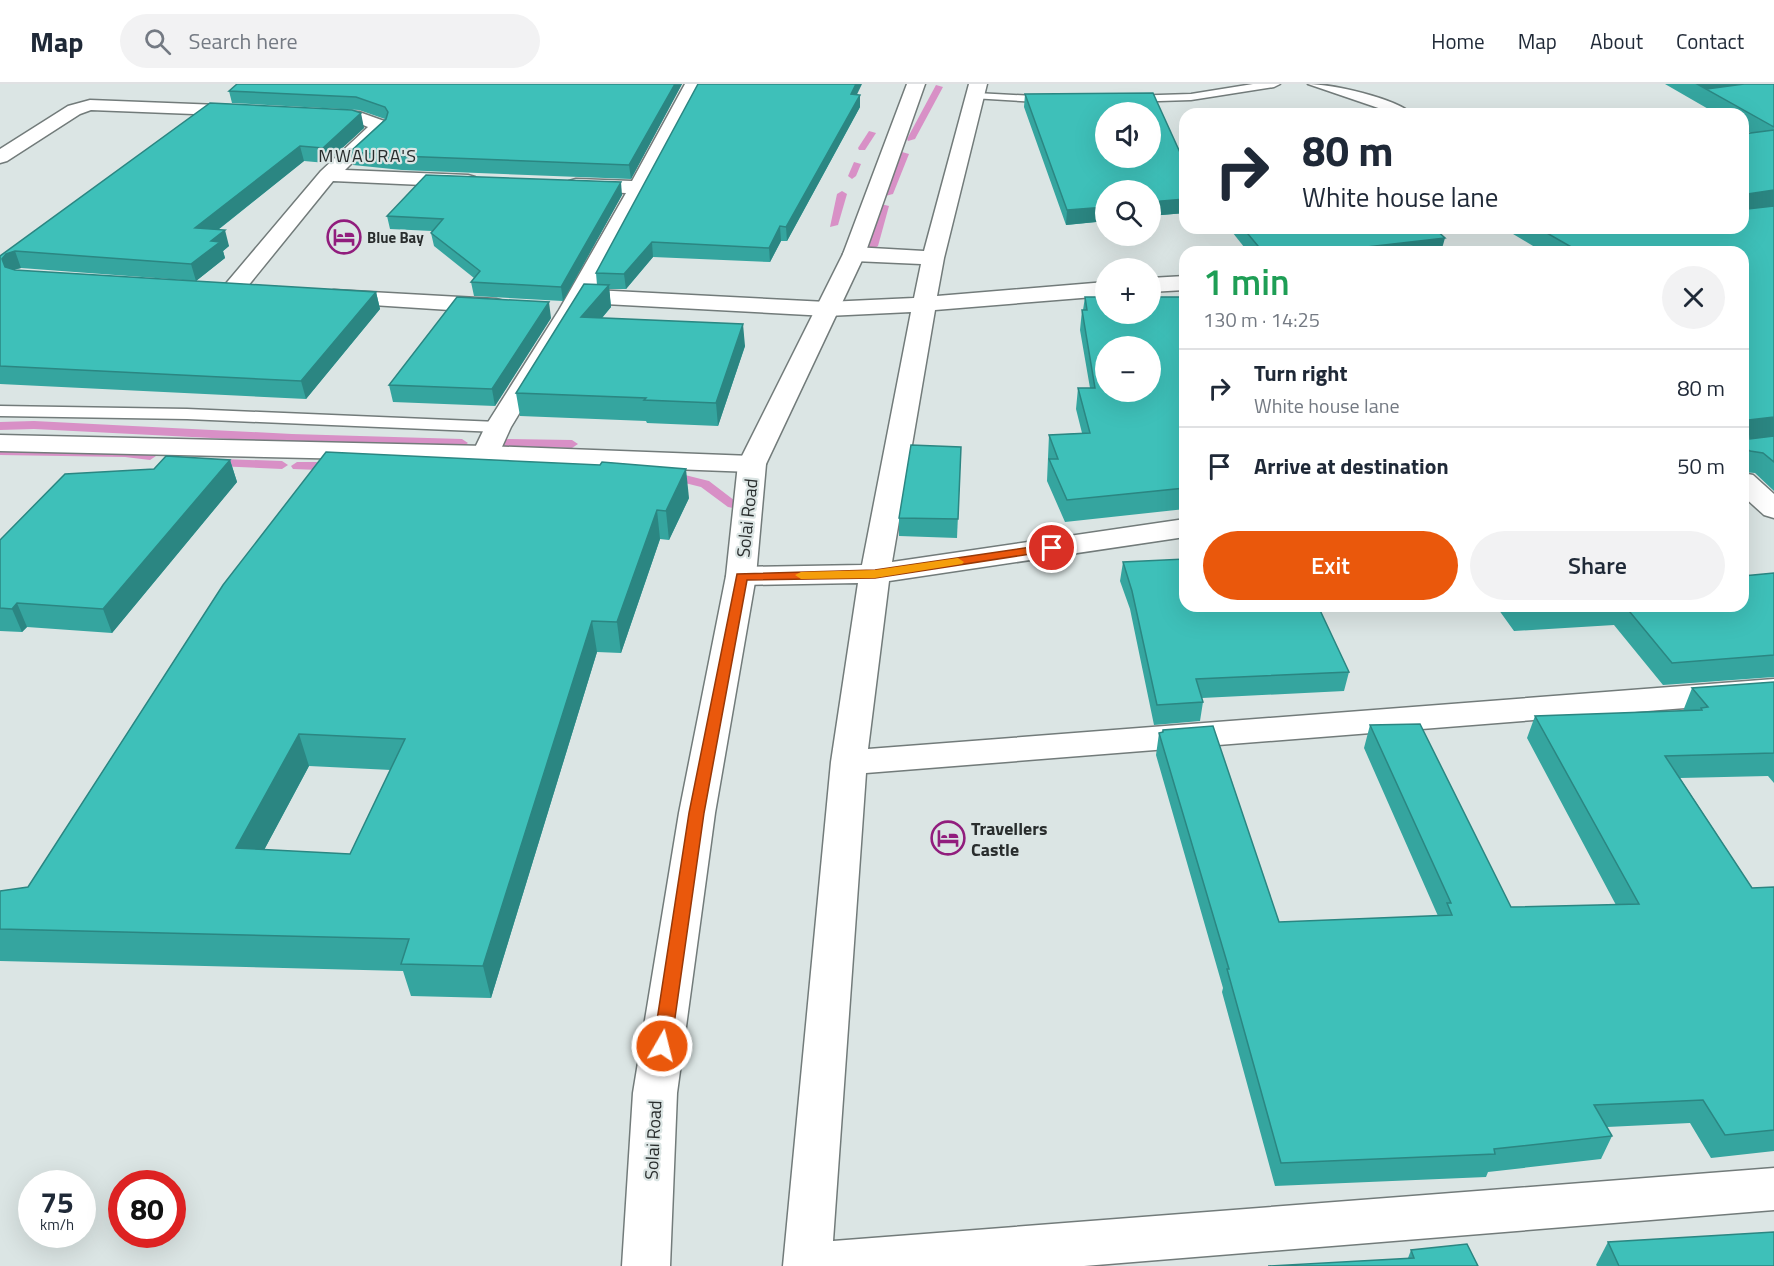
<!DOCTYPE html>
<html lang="en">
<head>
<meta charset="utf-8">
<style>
  :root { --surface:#fff; --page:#f2f2f3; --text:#1f2937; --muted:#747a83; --line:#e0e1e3; --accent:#ea580c }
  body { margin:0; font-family:"Titillium Web",sans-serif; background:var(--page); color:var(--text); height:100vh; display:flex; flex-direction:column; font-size:22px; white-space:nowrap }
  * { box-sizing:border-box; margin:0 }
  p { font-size:20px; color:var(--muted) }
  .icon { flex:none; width:33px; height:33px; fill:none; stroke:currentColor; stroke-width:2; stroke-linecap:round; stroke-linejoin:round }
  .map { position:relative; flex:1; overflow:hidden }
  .panel { position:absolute; left:1179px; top:162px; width:570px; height:366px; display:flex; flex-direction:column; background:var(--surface); border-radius:18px; box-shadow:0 6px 24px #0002 }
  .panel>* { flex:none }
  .banner { position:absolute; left:1179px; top:24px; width:570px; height:126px; border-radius:18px; box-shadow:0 6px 24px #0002; background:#fff; color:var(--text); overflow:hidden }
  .buttons { position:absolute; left:1095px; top:18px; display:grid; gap:12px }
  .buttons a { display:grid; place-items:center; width:66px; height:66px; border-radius:50%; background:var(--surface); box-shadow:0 6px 24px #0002; font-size:30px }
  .speed { position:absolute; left:18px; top:1086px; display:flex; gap:12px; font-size:30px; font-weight:700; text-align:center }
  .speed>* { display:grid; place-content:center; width:78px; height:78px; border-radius:50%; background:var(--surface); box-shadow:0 6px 24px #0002; line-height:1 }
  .speed small { font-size:15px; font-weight:400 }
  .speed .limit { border:9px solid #d22; background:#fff; color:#111 }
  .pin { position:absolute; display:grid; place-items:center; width:51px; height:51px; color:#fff; margin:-26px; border:3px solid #fff; border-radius:50%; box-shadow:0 2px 6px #0007 }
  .me { position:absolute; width:66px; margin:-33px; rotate:8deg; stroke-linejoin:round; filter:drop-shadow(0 0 4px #0008) }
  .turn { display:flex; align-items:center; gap:21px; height:126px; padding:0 24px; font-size:27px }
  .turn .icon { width:78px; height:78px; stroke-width:2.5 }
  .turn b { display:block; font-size:42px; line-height:51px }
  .round { display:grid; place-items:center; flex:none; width:63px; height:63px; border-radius:32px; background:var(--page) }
  .headline { display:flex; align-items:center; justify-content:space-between; height:102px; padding:0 24px }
  h1 { font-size:36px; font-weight:600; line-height:45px; color:#1e9e55 }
  .cta { display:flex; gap:12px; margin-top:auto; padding:12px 24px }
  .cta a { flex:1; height:69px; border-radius:36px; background:var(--accent); color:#fff; font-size:24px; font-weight:600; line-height:69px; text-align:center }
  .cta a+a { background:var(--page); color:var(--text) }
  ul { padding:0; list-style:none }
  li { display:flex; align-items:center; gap:18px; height:78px; padding:0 24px; border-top:2px solid var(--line) }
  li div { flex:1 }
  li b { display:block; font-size:22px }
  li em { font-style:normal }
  header { display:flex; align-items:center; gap:36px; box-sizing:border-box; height:84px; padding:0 30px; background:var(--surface); border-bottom:2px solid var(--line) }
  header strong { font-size:28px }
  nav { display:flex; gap:33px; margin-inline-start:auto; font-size:21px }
  .search { width:420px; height:54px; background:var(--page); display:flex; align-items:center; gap:15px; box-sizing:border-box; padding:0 21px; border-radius:33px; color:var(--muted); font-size:22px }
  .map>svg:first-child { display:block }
</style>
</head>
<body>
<header>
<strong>Map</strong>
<div class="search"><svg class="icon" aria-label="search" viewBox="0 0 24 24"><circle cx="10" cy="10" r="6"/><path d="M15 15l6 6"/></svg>Search here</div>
<nav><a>Home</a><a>Map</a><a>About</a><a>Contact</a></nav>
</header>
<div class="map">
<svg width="1774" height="1182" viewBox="0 0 1774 1182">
  <rect width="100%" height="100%" fill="#dbe5e4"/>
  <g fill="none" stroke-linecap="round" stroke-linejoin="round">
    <g fill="#d890c6" fill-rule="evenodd">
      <path d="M936,1l7,2 -28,52 -7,2 -1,-2z"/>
      <path d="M869,47l7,2 -11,17h-6l-1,-2z"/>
      <path d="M902,68l7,2 -16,40 -8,2 -2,-2z"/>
      <path d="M854,78l7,2 -5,12 -4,3 -4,-3z"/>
      <path d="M842,107l5,3 -9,31 -8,2 7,-33z"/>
      <path d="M881,120l8,2 -11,40 -5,3 -5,-3z"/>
      <path d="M34,337l258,13 170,5 6,4 -6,4 -170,-5 -258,-13 -34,1v-8z"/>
      <path d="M508,355l64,1 6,4 -6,4 -68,-2v-6z"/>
      <path d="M0,363c23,1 146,0 156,9l-6,4 -25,-3 -125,-2z"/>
      <path d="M220,375l62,2 6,4 -6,4 -66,-3 -2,-3z"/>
      <path d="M297,378h22l6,4 -6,4 -26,-1 -2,-3z"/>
      <path d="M669,387l40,10 30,23 -6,4 -5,-1 -27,-20 -36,-9v-6z"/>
    </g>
    <g stroke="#727b7a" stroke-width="3">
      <g id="service">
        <path d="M1253,0h27l-6,3 -83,13 -64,2 -6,-3 6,-3 64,-2z"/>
        <path d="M1308,0c24,0 87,14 104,30h-16z"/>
        <path d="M976,9l78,4 6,3 -6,3 -82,-5 -2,-2z"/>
        <path d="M0,322l187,3 311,13 8,5 -8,5 -311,-13 -187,-3z"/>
      </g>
    </g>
    <g stroke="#727b7a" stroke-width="3">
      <g id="minor">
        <path d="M685,0h18l-109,206 233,12 87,-4 7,-34 -67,-3 -8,-2 -3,-5 3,-5 8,-2 70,4 45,-167h18l-43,174 -7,38 169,-14v14l-171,14 -43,252 293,-43v18l-296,44 -21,168 906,-70v22l-908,72 -33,468 941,-73v42l-690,56h-301l48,-504 27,-179 -117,2 -11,-3 -4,-6 4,-6 11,-3 121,-2 49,-253 -84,4 -241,-13 -75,124 -15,33 -10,2 -10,-2 -4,-6 13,-27 74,-117 67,-117 -50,-2 -7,-2 -3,-4 3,-4 7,-2 56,2z"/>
        <path d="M90,16l155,6 9,5 -9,5 -154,-6 -11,4 -73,47 -7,2v-14l68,-43z"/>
        <path d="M317,26l42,2 28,10 2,4 -44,44 123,5 7,2 3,4 -3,4 -7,2 -135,-6 -94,116h-16l-3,-5 3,-5 98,-116 47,-44 -12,-5 -45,-3 -3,-4z"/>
        <path d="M1185,192v14l-35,2v-14z"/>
        <path d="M334,206l162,9 8,2 4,5 -4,5 -8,2 -170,-11 -3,-5 3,-5z"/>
        <path d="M1743,389l10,2 21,19v24l-10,-3 -21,-19z"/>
      </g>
    </g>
    <g stroke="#727b7a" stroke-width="3">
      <path id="tertiary" d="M0,351l486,11 266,10 10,2 4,6 -4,6 -10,2 -266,-10 -486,-11z"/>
    </g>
    <g stroke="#727b7a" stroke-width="3">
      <path id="trunk" d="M907,0h18l-60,170 -99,210 -10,112 -41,237 -38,280 -7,173h-48l11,-173 46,-280 47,-237 12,-112 105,-210z"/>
    </g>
    <use href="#service" fill="#fff" fill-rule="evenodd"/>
    <use href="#minor" fill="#fff" fill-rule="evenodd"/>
    <use href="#tertiary" fill="#fff" fill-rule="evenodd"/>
    <use href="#trunk" fill="#fff" fill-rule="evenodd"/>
  </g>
  <g fill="#35a59f" fill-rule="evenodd">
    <path d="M237,0h445l-51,95 -229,-9 -49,-5 -3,-13 35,-33 -26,-9 -127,-7 -3,-12z"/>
    <path d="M1665,0h109v407l-19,-18 -12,-1v-220h-200l-40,-24h240l8,-95 -8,-4v-15h-26z"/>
    <path d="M1025,10l160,65v54l-35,3v-26h-44v31l-40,4 -42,-118z"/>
    <path d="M857,11h3v12l-73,134h-6l-11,21 -117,-5 -27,32h-17l2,18 -9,11 143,28 -27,80 -71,-3 -1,-2 -126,-5 -4,-23 81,-108 -1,-12z"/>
    <path d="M352,26l12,18 -38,35 -22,-2 -86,69 11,16 -6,5 2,7 -29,23 -175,-13 -7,2 362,22 4,17 -74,90 -306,-15v-128z"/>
    <path d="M622,111l-59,106 -89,-5 -3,-14 3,-4 -40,-32 -3,-13 1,-2 -42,-2 -3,-13z"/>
    <path d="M1229,144h205l7,24h-193z"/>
    <path d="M1085,213h100v212l-120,13 -18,-41 2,-46 33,-2 -6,-24 2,-21h12l-10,-58 2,-20h1z"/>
    <path d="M551,234l-56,88 -102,-4 -4,-17z"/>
    <path d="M961,363l-4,91 -58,-2v-18z"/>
    <path d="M230,376l7,22 -125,151 -85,-6 -5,5 -22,-1v-91l154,-71z"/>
    <path d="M689,414l-20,42 -9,-1 -39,114 -24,-1 -106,346 -80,-2 -8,-25 -403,-10v-70l28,-4 195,-302zM309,682l82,4 -41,84 -86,-4z"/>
    <path d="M1123,478l226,110 -5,19 -142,7 1,4 -3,19 -46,4 -24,-116 -10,-28z"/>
    <path d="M1774,489v104l-111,8 -49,-60 -100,6 -18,-25h247z"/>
    <path d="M1774,598v101l-6,-7 -88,2 72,110 22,-1v264l-63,7 -21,-35 -83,4 5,9 -11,23 -113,13 -2,5 -211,9 -53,-194 1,-4 -67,-233 3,-22 3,-1 1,-2 116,192 159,-6 -74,-168 6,-23 141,182 105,-2 -89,-167 8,-22 148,-5 9,-23z"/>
    <path d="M1608,1158l166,24h-177l-1,-1z"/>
    <path d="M1411,1166l67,16 -70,-8z"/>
  </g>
  <g fill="#2b8682">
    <path d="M675,0h7l-51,95 -2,-14z"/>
    <path d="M856,0h6l-11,23v-13z"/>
    <path d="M1697,0h64l-54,5z"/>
    <path d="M860,11v12l-73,134 -1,-14z"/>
    <path d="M361,29l3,15 -38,35 -3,-15z"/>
    <path d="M300,62l4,15 -104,83 -5,-16z"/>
    <path d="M621,98l1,13 -59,106 -2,-14z"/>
    <path d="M1774,106v17l-31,4 5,-17z"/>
    <path d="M1185,115v14l-35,3v-14z"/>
    <path d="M1106,123v14l-40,4 1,-15z"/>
    <path d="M780,142l1,15 -11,21 -1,-14z"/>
    <path d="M225,146l4,16 -6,5 2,7 -29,23 -5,-17 20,-23z"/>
    <path d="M1445,154l-4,14h-118z"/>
    <path d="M652,158l1,15 -27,32 -2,-15z"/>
    <path d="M15,167l6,17 -9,2 -4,6 -6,-17 4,-5z"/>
    <path d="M609,201l2,22 -27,32 -3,-22z"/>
    <path d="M376,208l4,17 -74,90 -5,-18z"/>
    <path d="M549,218l2,16 -56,88 -3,-17z"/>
    <path d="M743,240l2,22 -27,80 -2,-23z"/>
    <path d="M1774,333v19l-31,4 6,-20z"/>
    <path d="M230,376l7,22 -125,151 -9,-24z"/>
    <path d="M686,385l3,29 -20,42 -3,-29z"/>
    <path d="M657,426l3,29 -39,114 -4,-31z"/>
    <path d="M17,519l10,24 -5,5 -10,-23z"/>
    <path d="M592,537l5,31 -106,346 -8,-32z"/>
    <path d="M299,650l10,32 -61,114 -12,-32z"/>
  </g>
  <g fill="#3ec0b9" stroke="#2b8682" stroke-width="1.5" fill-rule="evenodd">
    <path d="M237,0h438l-46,81 -230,-9 -49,-4 36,-33 2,-7 -3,-5 -29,-10 -127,-6z"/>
    <path d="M698,0h158l-5,10 9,1 -74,132 -6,-1 -11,22 -117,-6 -28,32 -28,-1z"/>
    <path d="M1697,0h2l8,5 37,-5h30v43z"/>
    <path d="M1153,9l30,66h2v40l-35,3v-12h-44v17l-39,3 -42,-116zM1106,28h44v46h-44z"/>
    <path d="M210,19l142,7 9,3 -38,35 -23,-2 -105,82 30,2 -14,11 9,1 -29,22 -176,-13 -9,3 -4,5 3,8 10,3 361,22 -75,89 -301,-15v-110z"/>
    <path d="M1774,46v60l-26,4v15l26,-3v211l-25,3 1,19 24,-3v26l-11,-9 -13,-2 -7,-5v-194h-163l-42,-24h205v-94z"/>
    <path d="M426,91l195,7 -60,105 -90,-5 9,-11 -49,-38 12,-14 -56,-3z"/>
    <path d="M1243,144h191l11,10 -122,14h-60z"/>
    <path d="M584,200l25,1 -28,32 162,7 -27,79 -72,-3 2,-2 -130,-5z"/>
    <path d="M457,213l92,5 -57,87 -103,-4z"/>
    <path d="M1085,213h21v17h44v-17h35v191l-118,12 -18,-41h9l-9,-24 41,-2 -12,-45h17l-13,-78h5zM1106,262h44v46h-44z"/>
    <path d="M911,361l50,2 -3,72 -59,-1z"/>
    <path d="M326,368l274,13 2,-3 84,7 -20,42 -9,-1 -40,112 -25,-1 -109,345 -82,-2 8,-25 -409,-10v-38l28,-4 195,-302zM299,650l106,5 -55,115 -114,-6z"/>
    <path d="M166,372l64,4 -127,149 -86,-6 -5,6 -12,-1v-68l65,-66 89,-5z"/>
    <path d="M1185,475v47h133l31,66 -153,7 7,23 -46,3 -25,-114 -9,-29z"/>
    <path d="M1774,489v82l-102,8 -47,-57h118v-30z"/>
    <path d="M1518,522h59l-56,3z"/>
    <path d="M1774,598v71l-109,3 87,132 22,-1v243l-49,5 -22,-35 -109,5 18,31 -118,13 1,5 -214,9 -54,-194h2l-70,-236 4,-1v-2l50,-4 66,196 173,-7 -5,-12h4l-81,-178 50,-1 91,183 128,-3 -104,-188 167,-6 -1,-2 7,-1 -16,-19z"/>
    <path d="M1774,1148v34h-155l-11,-24z"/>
    <path d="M1467,1160l11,22h-210l146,-8 -3,-8z"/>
  </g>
  <path fill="#ea580c" stroke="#983908" stroke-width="1.5" d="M1052,460l6,4 -2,2 -181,28 -128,2 -43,233 -33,233 -2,6 -7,2 -6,-2 -3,-6 36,-233 48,-239 138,-4z"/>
  <path fill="#f59e0b" d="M958,474l6,4 -2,2 -87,14 -74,1 -6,-4 6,-3 74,-2z"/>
  <defs>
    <g id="hotel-ring" transform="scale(1.725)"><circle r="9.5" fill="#dbe5e4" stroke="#911d7d" stroke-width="1.5"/><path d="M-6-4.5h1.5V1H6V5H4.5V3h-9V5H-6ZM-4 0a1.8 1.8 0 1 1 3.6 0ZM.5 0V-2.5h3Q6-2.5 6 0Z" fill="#911d7d"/></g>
  </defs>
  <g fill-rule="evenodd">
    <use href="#hotel-ring" x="344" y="153"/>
    <use href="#hotel-ring" x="948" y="754"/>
  </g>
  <g text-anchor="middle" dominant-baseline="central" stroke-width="4.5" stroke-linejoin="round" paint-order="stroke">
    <g font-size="15" font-weight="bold" fill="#292d2d" stroke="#dbe5e4" text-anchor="start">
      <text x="367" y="153">Blue Bay</text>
    </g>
    <g font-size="18" letter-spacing="1.5" fill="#292d2d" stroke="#dbe5e4">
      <text x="368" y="71">MWAURA'S</text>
    </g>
    <g font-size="18" fill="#292d2d" stroke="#dbe5e4">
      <text transform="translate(747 434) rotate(-84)">Solai Road</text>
      <text transform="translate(653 1056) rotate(-87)">Solai Road</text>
    </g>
    <g font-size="18" font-weight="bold" fill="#292d2d" stroke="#dbe5e4" text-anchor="start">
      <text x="971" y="744">Travellers<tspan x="971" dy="21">Castle</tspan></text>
    </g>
  </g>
</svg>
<div class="buttons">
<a><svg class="icon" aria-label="sound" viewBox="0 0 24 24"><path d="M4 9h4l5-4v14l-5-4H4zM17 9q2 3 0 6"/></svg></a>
<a><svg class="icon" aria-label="search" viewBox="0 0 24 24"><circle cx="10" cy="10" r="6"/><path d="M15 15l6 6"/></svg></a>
<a>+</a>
<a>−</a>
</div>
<div class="speed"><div>75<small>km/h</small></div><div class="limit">80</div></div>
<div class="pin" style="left:1052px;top:464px;background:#d93025"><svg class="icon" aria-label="arrive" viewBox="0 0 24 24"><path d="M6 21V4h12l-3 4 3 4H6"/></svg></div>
<svg class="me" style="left:662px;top:962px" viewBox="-20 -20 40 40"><circle r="17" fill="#ea580c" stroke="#fff" stroke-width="3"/><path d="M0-11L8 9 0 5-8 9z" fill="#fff"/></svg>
<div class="banner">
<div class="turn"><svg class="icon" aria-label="right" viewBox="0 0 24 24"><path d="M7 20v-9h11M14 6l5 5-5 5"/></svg><div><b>80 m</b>White house lane</div></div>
</div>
<section class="panel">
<div class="headline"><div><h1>1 min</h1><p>130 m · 14:25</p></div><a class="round"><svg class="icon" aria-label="close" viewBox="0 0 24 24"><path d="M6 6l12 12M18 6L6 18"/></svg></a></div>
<ul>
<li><svg class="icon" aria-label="right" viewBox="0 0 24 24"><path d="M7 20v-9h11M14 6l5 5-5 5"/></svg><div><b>Turn right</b><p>White house lane</p></div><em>80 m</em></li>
<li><svg class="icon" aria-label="arrive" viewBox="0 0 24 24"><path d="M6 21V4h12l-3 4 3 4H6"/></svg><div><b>Arrive at destination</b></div><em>50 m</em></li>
</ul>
<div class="cta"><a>Exit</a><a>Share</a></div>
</section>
</div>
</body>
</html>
